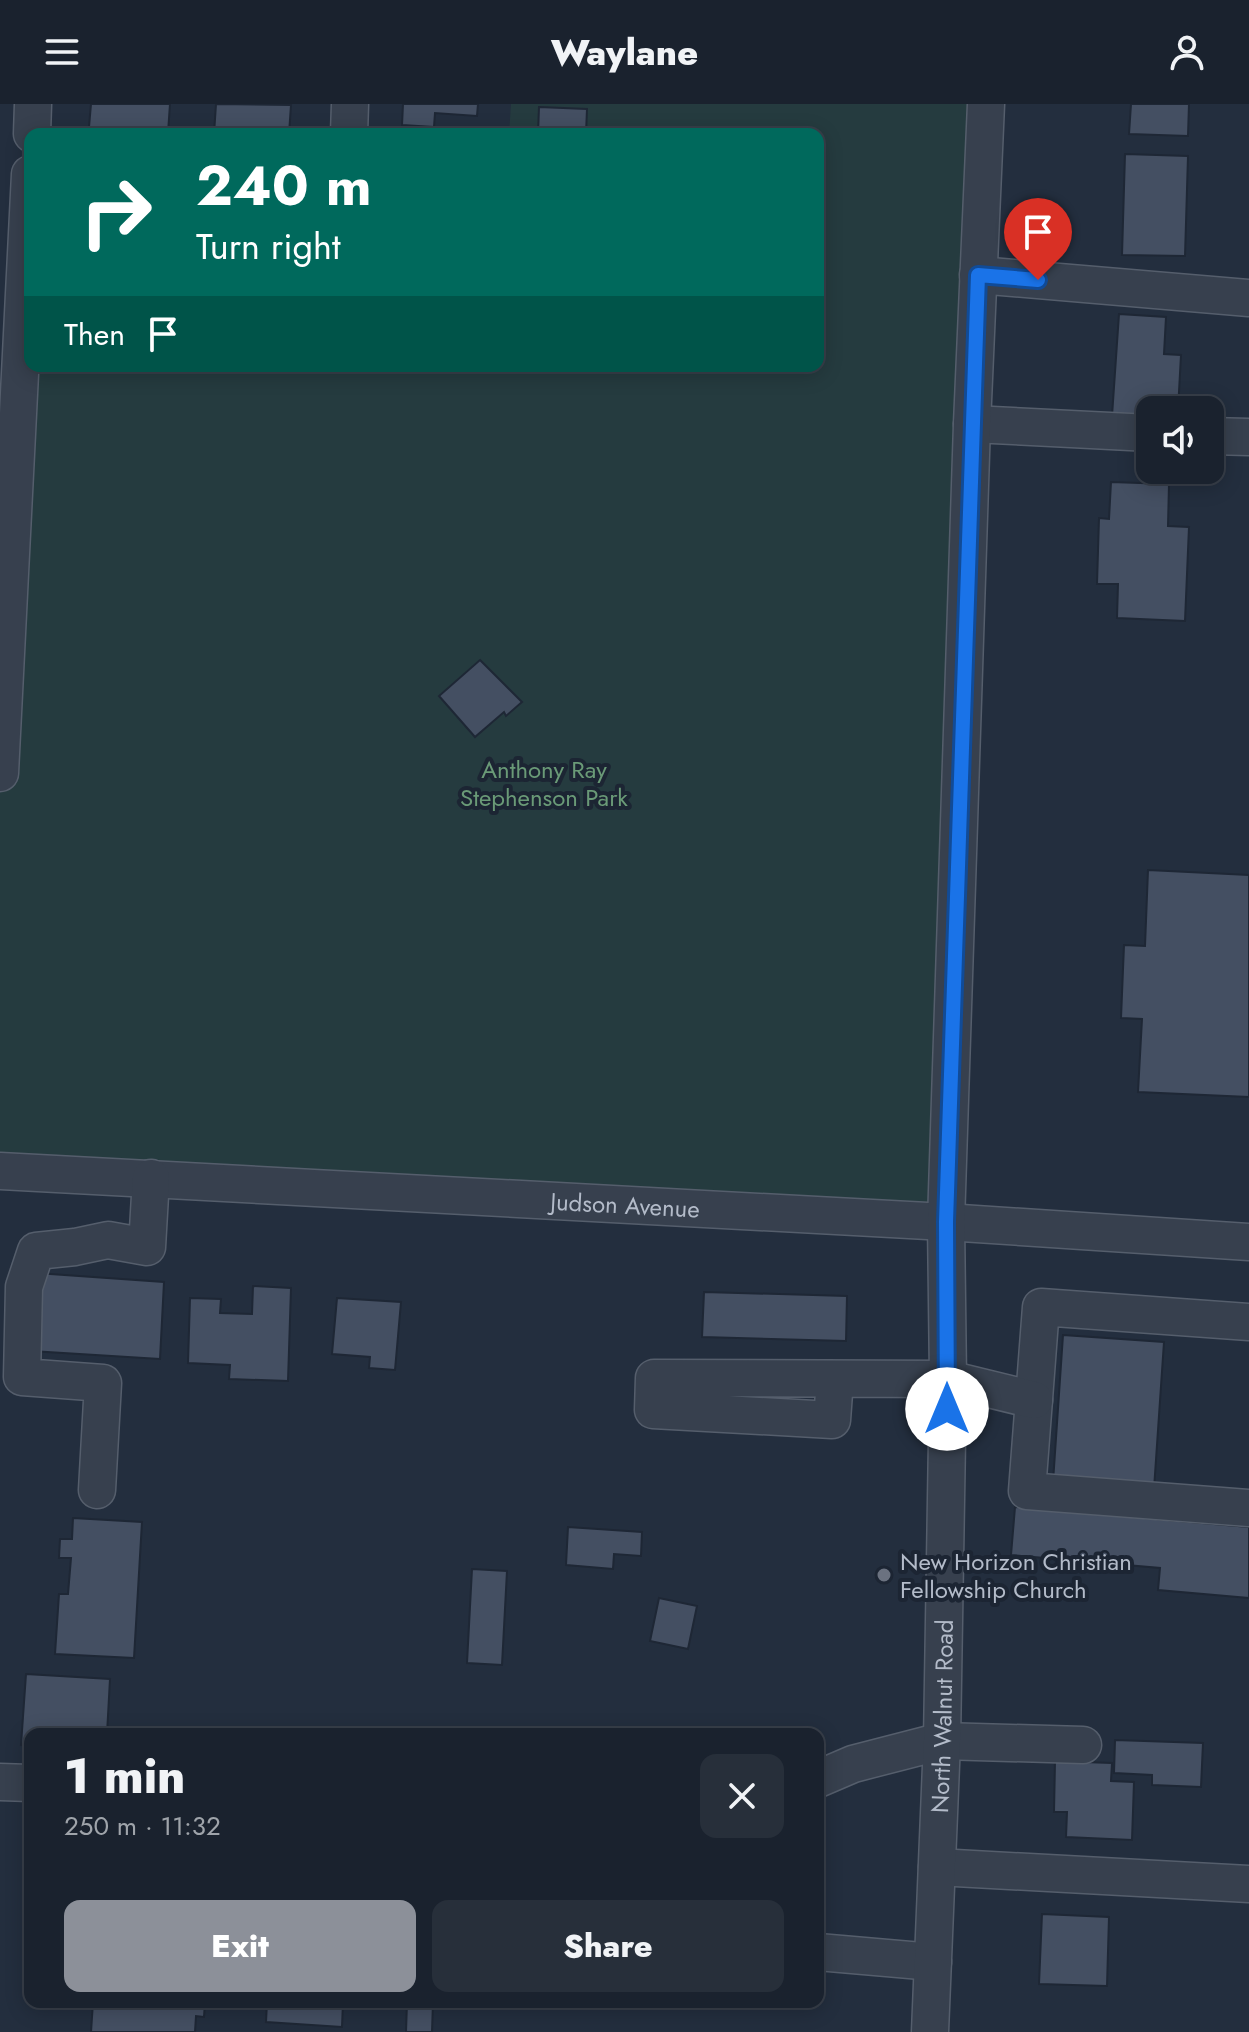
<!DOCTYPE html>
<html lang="en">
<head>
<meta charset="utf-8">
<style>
  :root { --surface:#1a222e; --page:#272f3a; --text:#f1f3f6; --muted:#9fa4aa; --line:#383f4a; --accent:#8c9099 }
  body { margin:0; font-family:Jost,sans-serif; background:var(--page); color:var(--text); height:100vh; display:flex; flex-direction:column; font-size:30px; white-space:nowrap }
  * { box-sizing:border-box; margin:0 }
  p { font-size:26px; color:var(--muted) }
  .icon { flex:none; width:44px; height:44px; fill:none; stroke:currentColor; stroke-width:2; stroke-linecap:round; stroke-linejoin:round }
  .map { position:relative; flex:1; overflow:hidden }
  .sheet { position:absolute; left:24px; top:1624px; width:800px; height:280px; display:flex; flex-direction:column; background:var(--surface); border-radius:16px; box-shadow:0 4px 20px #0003,0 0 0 2px var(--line) }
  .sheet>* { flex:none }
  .hud { position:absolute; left:24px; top:24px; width:800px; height:244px; border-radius:16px; box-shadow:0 4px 20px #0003,0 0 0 2px var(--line); background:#00695c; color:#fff; overflow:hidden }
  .buttons { position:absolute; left:1136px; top:292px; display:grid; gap:16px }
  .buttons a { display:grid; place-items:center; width:88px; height:88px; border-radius:16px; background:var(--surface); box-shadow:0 4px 20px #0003,0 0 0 2px var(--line); font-size:40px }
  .pin { position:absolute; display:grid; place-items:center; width:68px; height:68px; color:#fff; margin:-82px -34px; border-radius:50% 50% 50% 0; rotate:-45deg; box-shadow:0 0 8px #0007 }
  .pin .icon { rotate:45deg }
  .me { position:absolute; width:88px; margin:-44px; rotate:0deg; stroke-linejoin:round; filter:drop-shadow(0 0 6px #0008) }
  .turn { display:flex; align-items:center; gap:28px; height:168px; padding:0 40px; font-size:36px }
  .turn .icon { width:104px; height:104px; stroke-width:2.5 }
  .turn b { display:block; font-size:56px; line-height:68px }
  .then { display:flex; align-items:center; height:76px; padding:0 40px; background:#0003; gap:16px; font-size:30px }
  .round { display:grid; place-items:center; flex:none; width:84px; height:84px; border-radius:16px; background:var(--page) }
  .headline { display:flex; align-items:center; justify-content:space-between; height:136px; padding:0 40px }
  h1 { font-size:48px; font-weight:800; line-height:60px }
  .button { display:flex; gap:16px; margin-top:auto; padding:16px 40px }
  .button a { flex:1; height:92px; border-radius:16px; background:var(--accent); color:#fff; font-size:32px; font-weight:800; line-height:92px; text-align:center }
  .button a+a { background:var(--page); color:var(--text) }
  header { display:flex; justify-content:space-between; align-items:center; height:104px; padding:0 40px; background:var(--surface); font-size:36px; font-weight:800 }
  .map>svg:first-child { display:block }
</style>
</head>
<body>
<header><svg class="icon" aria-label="menu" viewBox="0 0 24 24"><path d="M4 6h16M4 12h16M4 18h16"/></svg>Waylane<svg class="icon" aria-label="person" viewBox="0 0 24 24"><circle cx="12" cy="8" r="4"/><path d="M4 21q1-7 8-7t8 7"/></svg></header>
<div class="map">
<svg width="1249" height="1928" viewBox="0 0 1249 1928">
  <rect width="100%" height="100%" fill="#232e3e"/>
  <path fill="#253b3f" d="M511,0h476l-41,1118 -946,-51v-413l30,-392h788v-232h-309z"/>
  <g fill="#444f62" stroke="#1e2735" stroke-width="2">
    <path d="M91,0h79l-2,29 -79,-6z"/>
    <path d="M216,0l75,1 -2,29h-75z"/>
    <path d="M403,0h75l-1,12 -42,-3 -1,14 -32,-2z"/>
    <path d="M1131,0h58l-1,32 -59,-2z"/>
    <path d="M539,3l48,2 -1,25h-48z"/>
    <path d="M1125,50l63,2 -3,100 -63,-1z"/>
    <path d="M1119,210l47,3 -2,37 17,1 -3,55h-28v8l-38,-2z"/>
    <path d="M1111,378l58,2 -1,42 21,1 -4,94 -68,-3 1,-34h-21l2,-66 10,1z"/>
    <path d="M480,556l42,42 -16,14 -2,-4 -29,25 -36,-41z"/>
    <path d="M1148,766l101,5v222l-111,-5 4,-73 -21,-1 3,-73 21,1z"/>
    <path d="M36,1169l128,9 -4,77 -129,-8z"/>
    <path d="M253,1182l38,2 -3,93 -59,-2 1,-14 -42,-2 2,-65 31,1 -1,14 32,1z"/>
    <path d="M704,1188l143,4 -1,45 -144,-4z"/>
    <path d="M337,1194l64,4 -6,68 -26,-2 1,-11 -38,-3z"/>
    <path d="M1063,1231l101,7 -10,147 -101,-7z"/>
    <path d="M1015,1403l234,20v71l-91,-8 2,-22 -149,-13z"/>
    <path d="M73,1414l69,4 -8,136 -79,-4 4,-60h9l3,-36h-12l1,-19h12z"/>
    <path d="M568,1423l74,5 -1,24 -27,-2 -1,15 -47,-4z"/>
    <path d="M472,1465l35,2 -5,94 -35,-2z"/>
    <path d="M659,1494l38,8 -9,43 -38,-8z"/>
    <path d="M26,1570l84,5 -3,55h-77v12l-9,-1z"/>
    <path d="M1115,1636l88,3 -2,44 -49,-2v-10l-38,-2z"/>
    <path d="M1055,1657l57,2 -1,18 23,1 -2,58 -66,-3 1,-25h-13z"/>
    <path d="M1042,1810l67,3 -2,69 -68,-2z"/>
    <path d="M93,1898h112l-1,15 -8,-1 -1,16h-104z"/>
    <path d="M267,1898h76l-1,25 -76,-5z"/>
    <path d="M407,1898h26l-1,30h-26z"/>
  </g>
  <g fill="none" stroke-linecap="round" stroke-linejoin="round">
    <g stroke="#555e6c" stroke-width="39">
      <g id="minor">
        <path d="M32,30l1,-30"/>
        <path d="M349,30l1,-30"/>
        <path d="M978,171l271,23"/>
        <path d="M972,320l178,9"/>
        <path d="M1210,332l39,1"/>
        <path d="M0,669l30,-599"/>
        <path id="s1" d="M0,1067l946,51 303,20"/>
        <path d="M1249,1218l-208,-15 -14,184 222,17"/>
        <path d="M835,1275l-3,41 -179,-10 1,-32 294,1 86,21"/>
        <path d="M97,1386l6,-107 -81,-6 2,-90 12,-36 39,-4 33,-7 39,7 4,-69"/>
        <path d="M818,1675l35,-15 89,-23 141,4"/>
        <path d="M0,1678l30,1"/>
        <path d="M937,1763l312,17"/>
        <path d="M818,1848l115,10"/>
        <path id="s2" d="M930,1928l12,-291 6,-362 -2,-157 26,-798 14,-320"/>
      </g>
    </g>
    <use href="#minor" stroke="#37404e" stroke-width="36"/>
  </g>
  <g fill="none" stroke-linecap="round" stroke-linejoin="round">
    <g stroke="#114b97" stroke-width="20">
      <path id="route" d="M947,1305l-1,-187 32,-947 60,5"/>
    </g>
    <use href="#route" stroke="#1a73e8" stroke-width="14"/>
  </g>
  <circle fill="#6b7280" stroke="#1c2533" stroke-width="3" cx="884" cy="1471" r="8"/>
  <g text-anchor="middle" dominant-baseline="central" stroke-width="8" stroke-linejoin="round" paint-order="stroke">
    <g font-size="24" fill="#6a9a77" stroke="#1c2533">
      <text x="544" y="665">Anthony Ray<tspan x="544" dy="28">Stephenson Park</tspan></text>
    </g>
    <g font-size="24" fill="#b3bbc9" stroke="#1c2533">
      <text stroke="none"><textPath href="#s1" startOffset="626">Judson Avenue</textPath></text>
      <text stroke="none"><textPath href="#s2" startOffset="316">North Walnut Road</textPath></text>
    </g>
    <g font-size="24" fill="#b3bbc9" stroke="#1c2533" text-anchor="start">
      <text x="900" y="1457">New Horizon Christian<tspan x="900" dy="28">Fellowship Church</tspan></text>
    </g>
  </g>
</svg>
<div class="buttons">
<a><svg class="icon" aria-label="sound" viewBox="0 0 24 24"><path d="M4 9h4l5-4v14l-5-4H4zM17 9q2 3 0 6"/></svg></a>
</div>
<div class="pin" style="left:1038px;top:176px;background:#d93025"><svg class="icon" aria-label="arrive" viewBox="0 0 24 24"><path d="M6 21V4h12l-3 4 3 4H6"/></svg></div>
<svg class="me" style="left:947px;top:1305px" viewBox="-20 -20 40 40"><circle r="19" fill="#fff"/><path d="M0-13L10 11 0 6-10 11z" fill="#1a73e8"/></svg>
<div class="hud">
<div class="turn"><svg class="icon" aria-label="right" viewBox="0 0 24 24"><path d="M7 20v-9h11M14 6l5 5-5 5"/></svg><div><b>240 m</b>Turn right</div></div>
<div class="then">Then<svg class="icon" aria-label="arrive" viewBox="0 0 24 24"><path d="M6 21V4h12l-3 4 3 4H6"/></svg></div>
</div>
<section class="sheet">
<div class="headline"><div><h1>1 min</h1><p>250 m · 11:32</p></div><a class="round"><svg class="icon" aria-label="close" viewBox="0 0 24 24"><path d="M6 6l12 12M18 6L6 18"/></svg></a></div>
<div class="button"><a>Exit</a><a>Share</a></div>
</section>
</div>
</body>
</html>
